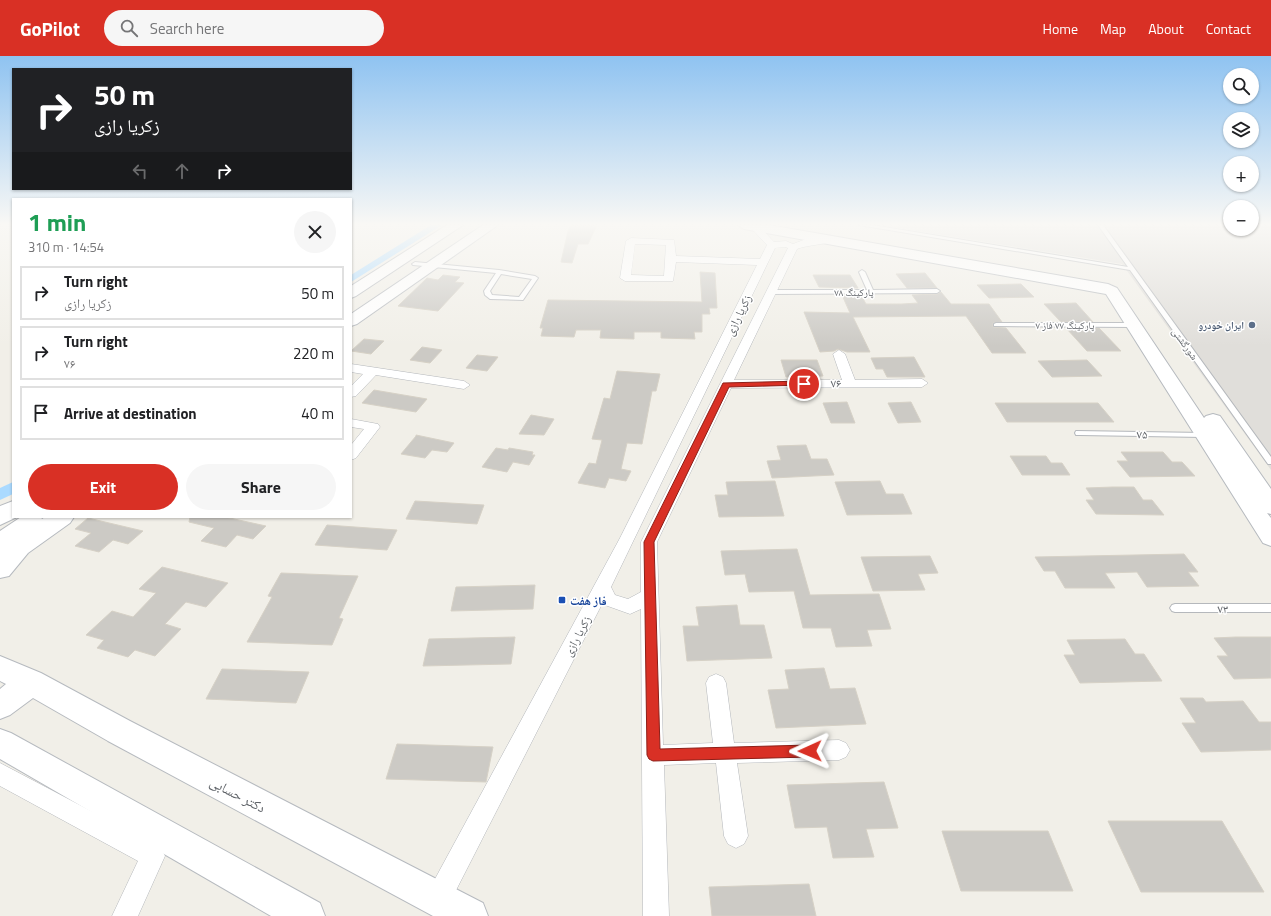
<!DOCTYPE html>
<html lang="en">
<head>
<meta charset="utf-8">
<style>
  :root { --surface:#fff; --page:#f6f6f6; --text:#202124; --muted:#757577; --line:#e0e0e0; --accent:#d93025 }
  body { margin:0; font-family:"Titillium Web","Noto Naskh Arabic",sans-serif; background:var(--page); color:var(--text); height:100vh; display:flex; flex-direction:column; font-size:15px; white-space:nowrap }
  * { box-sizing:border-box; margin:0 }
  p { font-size:13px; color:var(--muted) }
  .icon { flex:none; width:22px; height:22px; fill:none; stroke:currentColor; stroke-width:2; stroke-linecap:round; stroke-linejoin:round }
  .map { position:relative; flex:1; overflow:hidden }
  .panel { position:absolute; left:12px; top:142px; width:340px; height:320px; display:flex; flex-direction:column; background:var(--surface); border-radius:0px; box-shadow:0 1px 3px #0004 }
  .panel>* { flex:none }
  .top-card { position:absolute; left:12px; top:12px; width:340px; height:122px; border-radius:0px; box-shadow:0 1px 3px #0004; background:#202124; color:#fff; overflow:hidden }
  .tools { position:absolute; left:1223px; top:12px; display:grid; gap:8px }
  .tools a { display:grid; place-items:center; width:36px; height:36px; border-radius:50%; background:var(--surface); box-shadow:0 1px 3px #0004; font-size:20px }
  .pin { position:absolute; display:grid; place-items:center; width:34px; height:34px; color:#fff; margin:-17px; border:2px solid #fff; border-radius:50%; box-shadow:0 1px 4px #0007 }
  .me { position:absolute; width:44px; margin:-22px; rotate:269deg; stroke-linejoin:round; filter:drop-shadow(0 0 3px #0008) }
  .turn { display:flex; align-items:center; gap:14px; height:84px; padding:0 16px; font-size:18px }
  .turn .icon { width:52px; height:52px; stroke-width:2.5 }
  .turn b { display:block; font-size:28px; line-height:34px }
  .lanes { display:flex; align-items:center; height:38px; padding:0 16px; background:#0003; justify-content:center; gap:20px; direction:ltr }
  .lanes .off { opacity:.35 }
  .round { display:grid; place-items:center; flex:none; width:42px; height:42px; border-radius:21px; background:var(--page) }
  .head { display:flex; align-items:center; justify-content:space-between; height:68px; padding:0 16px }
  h1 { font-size:24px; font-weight:700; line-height:30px; color:#1e9e55 }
  .cta { display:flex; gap:8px; margin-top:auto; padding:8px 16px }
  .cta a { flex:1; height:46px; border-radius:24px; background:var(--accent); color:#fff; font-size:16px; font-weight:700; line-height:46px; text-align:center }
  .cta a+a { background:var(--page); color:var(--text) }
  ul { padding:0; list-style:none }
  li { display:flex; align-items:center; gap:12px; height:54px; margin:0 8px 6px; padding:0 8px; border:2px solid var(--line); border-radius:0px }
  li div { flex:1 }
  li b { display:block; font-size:15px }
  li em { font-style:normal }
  header { display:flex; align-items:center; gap:24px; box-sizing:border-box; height:56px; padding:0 20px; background:var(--accent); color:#fff }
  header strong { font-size:19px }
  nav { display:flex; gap:22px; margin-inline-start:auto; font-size:14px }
  .search { width:280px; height:36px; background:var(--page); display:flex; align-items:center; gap:10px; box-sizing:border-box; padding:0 14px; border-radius:22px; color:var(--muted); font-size:15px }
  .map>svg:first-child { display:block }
</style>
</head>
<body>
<header>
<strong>GoPilot</strong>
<div class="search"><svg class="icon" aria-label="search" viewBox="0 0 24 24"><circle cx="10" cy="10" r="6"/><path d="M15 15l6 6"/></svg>Search here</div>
<nav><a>Home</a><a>Map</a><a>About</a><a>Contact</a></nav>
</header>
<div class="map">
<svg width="1271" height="860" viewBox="0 0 1271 860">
  <rect width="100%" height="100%" fill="#f1efe8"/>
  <path fill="#e0deda" d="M880,169h350v4h22v-4h19v245l-149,-206z"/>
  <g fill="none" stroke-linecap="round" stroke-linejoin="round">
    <g fill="#aadaff" fill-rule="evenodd">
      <path d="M431,169h11l-91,57v-7z"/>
      <path d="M13,426v12l-13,6v-12z"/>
    </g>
  </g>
  <g fill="#cccac5" stroke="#d6d1c6">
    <path d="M571,169h26l-9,19h-10l-6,19 -11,-1 7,-31z"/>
    <path d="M700,216l15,1 2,35h-8l1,6h-8v18h-8l1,7 -34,-1v-6h-27v7l-34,-1 1,-8h-25l-2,7 -33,-1 2,-8h-3l8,-28 154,2z"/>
    <path d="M925,217l12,15h-30l-11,-14z"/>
    <path d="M443,219l17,2 -5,5 9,1 -26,28 -40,-5 29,-28 11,2z"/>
    <path d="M813,219h37l8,13 -39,-1z"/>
    <path d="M1021,228l13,13 -45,1 -12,-13z"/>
    <path d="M941,236l10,12h38l13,18 -9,1v4l13,1 20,25h-34l-26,-37 -113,1 17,35h-23l-9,-3 -4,2 -14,1 -16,-40 46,1 -8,-18h19l5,9h36l16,-1 -6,-8 25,-1z"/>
    <path d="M1076,247l17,19h-32l-17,-18z"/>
    <path d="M1066,272h33l22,23h-34z"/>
    <path d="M364,283l20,2 -13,13 -20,-3z"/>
    <path d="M422,291l20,3 -12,13 -20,-3z"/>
    <path d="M477,299l21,2 -11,14 -21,-3z"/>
    <path d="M914,301l11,20h-38l-4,-8h-7l-5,-11z"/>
    <path d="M781,304h36l6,16 -37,1z"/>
    <path d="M1087,304l15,16 -50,1 -14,-16z"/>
    <path d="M617,315l43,3 -4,17h-4l-10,53 -15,-1 -6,26 10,2 -5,10 -17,-3 -4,10 -27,-5 11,-20 7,1 6,-24 -10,-1 12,-41 6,1z"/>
    <path d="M374,334l53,9 -11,13 -54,-9z"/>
    <path d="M847,346l8,21h-24l-8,-20z"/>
    <path d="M911,346l10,20 -23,1 -10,-20z"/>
    <path d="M995,347h103l16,19h-107z"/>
    <path d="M531,359l23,4 -10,16 -25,-1z"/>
    <path d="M416,380v-1l38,8 -7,9 -15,-2 -7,8 -24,-4z"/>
    <path d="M806,389l5,14h16l7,16 -62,3 -5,-17 14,-1 -4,-14z"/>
    <path d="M496,392l12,2 1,-2 24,4 -1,3h3l-6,10 -16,-3 -6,10 -25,-5z"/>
    <path d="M1121,396h42l9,10h10l13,14 -65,1 -13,-16h11z"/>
    <path d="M1010,400h36l5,7h11l8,12h-48z"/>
    <path d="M775,425l9,35 -65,1 -4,-22h13l-2,-13z"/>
    <path d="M880,425l6,13h17l9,20 -65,1 -12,-33z"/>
    <path d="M1113,431h21l9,13h9l12,15 -68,-1 -10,-14h8l-8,-12z"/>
    <path d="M415,445l69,4 -7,19 -71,-5z"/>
    <path d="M190,461h35l41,9 -13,13 -16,-4 -11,12 -25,-6 13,-13 -25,-6z"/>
    <path d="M88,462l55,13 -15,13 -15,-4 -14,12 -24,-6 16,-13 -16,-4z"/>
    <path d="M327,469l70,5 -10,20 -72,-5z"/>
    <path d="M797,493l13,46 69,-1 12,35 -24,1 5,16 -36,1 -5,-19h-28l-9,-37 -45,1 -4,-18 -20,1 -4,-24z"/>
    <path d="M1184,498l14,18h-10l11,14 -52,1 -10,-15 -32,1 10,15h-50l-10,-17h-11l-9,-14z"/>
    <path d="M930,500l8,17 -20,1 7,16 -52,1 -12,-34z"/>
    <path d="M162,511l66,16 -22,24 -20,-5 -21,22 16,5 -26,27 -20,-6 -7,7 -31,-9 7,-8 -18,-5 26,-24 21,6 23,-24 -17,-4z"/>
    <path d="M281,517l77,3 -19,42 4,1 -11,26 -85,-3 25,-45 -4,-1z"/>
    <path d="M535,529l-2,24 -82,2 5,-24z"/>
    <path d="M737,549l3,20h24l8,33 -85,3 -4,-35h16l-3,-19z"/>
    <path d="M515,581l-4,27 -88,2 6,-27z"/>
    <path d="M1236,581h35v41l-37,1 -17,-23h11l-14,-18z"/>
    <path d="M1125,583l10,15h9l18,27 -82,2 -16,-28h11l-8,-15z"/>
    <path d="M824,612l6,21 25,-1 11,36 -90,4 -8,-38 21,-1 -4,-19z"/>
    <path d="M222,613l87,3 -13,31 -90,-4z"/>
    <path d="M1180,642h23l3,4 37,-1 16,21h12v28l-70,2 -19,-29h14z"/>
    <path d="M397,688l96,3 -7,35 -100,-3z"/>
    <path d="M884,726l14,46 -32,1 8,28 -41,1 -6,-31 -32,1 -8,-43z"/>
    <path d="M1108,765h114l42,71h-123z"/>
    <path d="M942,775h106l25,60h-112z"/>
    <path d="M809,828l7,32h-104l-3,-29z"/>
  </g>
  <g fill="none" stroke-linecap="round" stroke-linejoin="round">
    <g stroke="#b5b8bc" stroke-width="2">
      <g id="lane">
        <path d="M859,169h13l256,42 -30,-42h5l168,232v7h-3l-138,-194z"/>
        <path d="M415,206l84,8 36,6 3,2 -15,22 -33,-1 -5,-4 -1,-4 12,-18 -83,-8 -1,-1zM501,218l31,5 -13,18 -27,-2 -2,-4z"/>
        <path d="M862,214l3,2 8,18 64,-1 3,2 -3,2 -166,1 -3,-2 3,-2h96l-8,-18z"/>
        <path d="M996,267h137l3,2 -3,2 -139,-1v-2z"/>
        <path d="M1076,375l128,2 4,2 -4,2 -125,-2h-3l-1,-2z"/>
        <path d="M1175,548h96v8h-96l-3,-1 -2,-3 2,-3z"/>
      </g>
    </g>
    <g stroke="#b5b8bc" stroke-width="1">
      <g id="street">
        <path d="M752,169h6l16,17 12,-1 7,3 13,-5 24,-2 5,3c-4,4 -29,5 -38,9l-63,131h108l-9,-26 6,-4 6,4 10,26 67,-1 6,4 -6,4 -191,1 -74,154 6,203 50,-2 -7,-60 3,-6 7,-3 7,3 3,6 8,60 105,-3 7,3 4,7 -4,7 -7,3 -102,3 11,73 -4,8 -8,4 -8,-4 -4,-8 -8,-73 -52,2 5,151h-26l-2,-307 -11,5 -28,-10 -155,304 -9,3 -9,-3 -3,-9 3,-9 191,-352 137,-273 -81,-3 -3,19h-48l-5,-3 6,-37 5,-3 43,2 2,16 84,3 7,-14 -15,-16zM635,188l31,1 -2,31 -33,-1zM785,191l3,1 -147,294v50l-13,7 -13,-4 -4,-8 164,-339z"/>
        <path d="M351,308l113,17 6,4 -6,4 -88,-14 -20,21 -5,1v-11l12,-12 -12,-2z"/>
        <path d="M351,363l27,5 2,3 -24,31 -5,2v-15l13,-16 -13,-2z"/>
        <path d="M0,707l161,85 4,8 -27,60h-26l26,-55 -138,-75z"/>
      </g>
    </g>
    <g stroke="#b6babf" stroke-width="2">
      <g id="secondary">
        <path d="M447,169h16l-107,71 -5,2v-12z"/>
        <path d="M483,169h15l-141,99 -6,2v-12z"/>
        <path d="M738,169h31l339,59 9,4 87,130 2,-2 7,-2 7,2 51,73v25l-4,-1 4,5v28l-8,-3 -157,-249 -362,-65z"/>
        <path d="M13,445v16h4l-17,8v-19z"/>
        <path d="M21,461h20l1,2 3,-2h29l-4,6 -42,30 -19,23 -9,2v-47z"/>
        <path d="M0,600l41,17 89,48 353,182 5,13h-55l-325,-175 -75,-43 -23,17 -10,4v-30l6,-5 -6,-3z"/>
        <path d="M0,673l11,4 309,170 5,13h-54l-271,-157z"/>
      </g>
    </g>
    <use href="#lane" fill="#fff" fill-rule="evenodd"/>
    <use href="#street" fill="#fff" fill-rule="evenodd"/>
    <use href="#secondary" fill="#fff" fill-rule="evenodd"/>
  </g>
  <linearGradient id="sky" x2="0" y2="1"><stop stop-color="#8fc3f1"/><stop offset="0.58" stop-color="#f9f8f5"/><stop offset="1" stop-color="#f9f8f5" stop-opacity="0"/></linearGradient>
  <rect width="1271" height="290" fill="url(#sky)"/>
  <path fill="#d93025" stroke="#8d1f18" d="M804,325l2,1v3l-77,2 -75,155 6,207 150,-4 5,2 2,4 -2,4 -5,2 -157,4 -4,-2 -2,-4 -3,-213 79,-159z"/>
  <circle fill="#5c6f8a" stroke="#fff" stroke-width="1.5" cx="1252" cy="269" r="4"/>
  <rect fill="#1a4fb4" stroke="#fff" stroke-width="1.5" x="558" y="540" width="8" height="8" rx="2"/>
  <g text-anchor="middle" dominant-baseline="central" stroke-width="3" stroke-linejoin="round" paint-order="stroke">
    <g font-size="10" fill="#5f6368" stroke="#fff">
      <text x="854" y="236">پارکینگ ۷۸</text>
      <text x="1065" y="269">پارکینگ ۷۷ فاز ۷</text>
      <text transform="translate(1185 288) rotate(54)">شورگشتی</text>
    </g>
    <g font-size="10" font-weight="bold" fill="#4e5e75" stroke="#fff" text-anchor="end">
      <text x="1244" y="269">ایران خودرو</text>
    </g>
    <g font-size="12" fill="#5f6368" stroke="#fff">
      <text transform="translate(738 259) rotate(-64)">زکریا رازی</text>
      <text transform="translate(836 327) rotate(-1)">۷۶</text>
      <text transform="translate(1142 378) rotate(1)">۷۵</text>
      <text x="1223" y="552">۷۳</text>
      <text transform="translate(577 580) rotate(-62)">زکریا رازی</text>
    </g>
    <g font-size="12" font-weight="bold" fill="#164399" stroke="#fff" text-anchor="start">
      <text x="570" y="544">فاز هفت</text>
    </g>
    <g font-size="14" fill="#5f6368" stroke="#fff">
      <text transform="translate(238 738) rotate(28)">دکتر حسابی</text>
    </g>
  </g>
</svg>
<div class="tools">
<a><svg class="icon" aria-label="search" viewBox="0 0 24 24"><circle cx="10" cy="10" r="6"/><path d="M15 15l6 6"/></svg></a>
<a><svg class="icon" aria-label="layers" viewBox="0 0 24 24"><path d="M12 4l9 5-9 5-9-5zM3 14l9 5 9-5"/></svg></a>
<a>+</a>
<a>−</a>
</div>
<div class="pin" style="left:804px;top:328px;background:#d93025"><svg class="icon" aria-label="arrive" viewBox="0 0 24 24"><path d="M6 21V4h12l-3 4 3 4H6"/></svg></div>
<svg class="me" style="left:810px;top:695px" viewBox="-20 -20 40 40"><path d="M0-17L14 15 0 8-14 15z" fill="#d93025" stroke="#fff" stroke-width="4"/></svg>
<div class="top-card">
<div class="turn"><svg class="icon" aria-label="right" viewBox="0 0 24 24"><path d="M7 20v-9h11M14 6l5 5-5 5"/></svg><div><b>50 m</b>زکریا رازی</div></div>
<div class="lanes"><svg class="icon off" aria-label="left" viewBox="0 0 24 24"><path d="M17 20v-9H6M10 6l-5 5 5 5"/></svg><svg class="icon off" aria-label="ahead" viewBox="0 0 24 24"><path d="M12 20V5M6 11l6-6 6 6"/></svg><svg class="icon" aria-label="right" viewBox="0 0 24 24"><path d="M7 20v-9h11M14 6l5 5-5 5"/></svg></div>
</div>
<section class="panel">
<div class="head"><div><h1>1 min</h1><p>310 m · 14:54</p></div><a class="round"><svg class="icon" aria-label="close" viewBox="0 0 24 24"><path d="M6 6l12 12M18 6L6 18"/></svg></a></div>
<ul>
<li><svg class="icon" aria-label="right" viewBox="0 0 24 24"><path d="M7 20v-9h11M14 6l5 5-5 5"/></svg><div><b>Turn right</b><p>زکریا رازی</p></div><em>50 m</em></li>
<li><svg class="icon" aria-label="right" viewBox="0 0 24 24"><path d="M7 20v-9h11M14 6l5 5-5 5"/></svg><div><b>Turn right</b><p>۷۶</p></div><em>220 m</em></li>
<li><svg class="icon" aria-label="arrive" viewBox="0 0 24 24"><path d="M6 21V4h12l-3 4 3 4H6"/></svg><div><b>Arrive at destination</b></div><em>40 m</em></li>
</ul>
<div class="cta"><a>Exit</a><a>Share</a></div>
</section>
</div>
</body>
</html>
